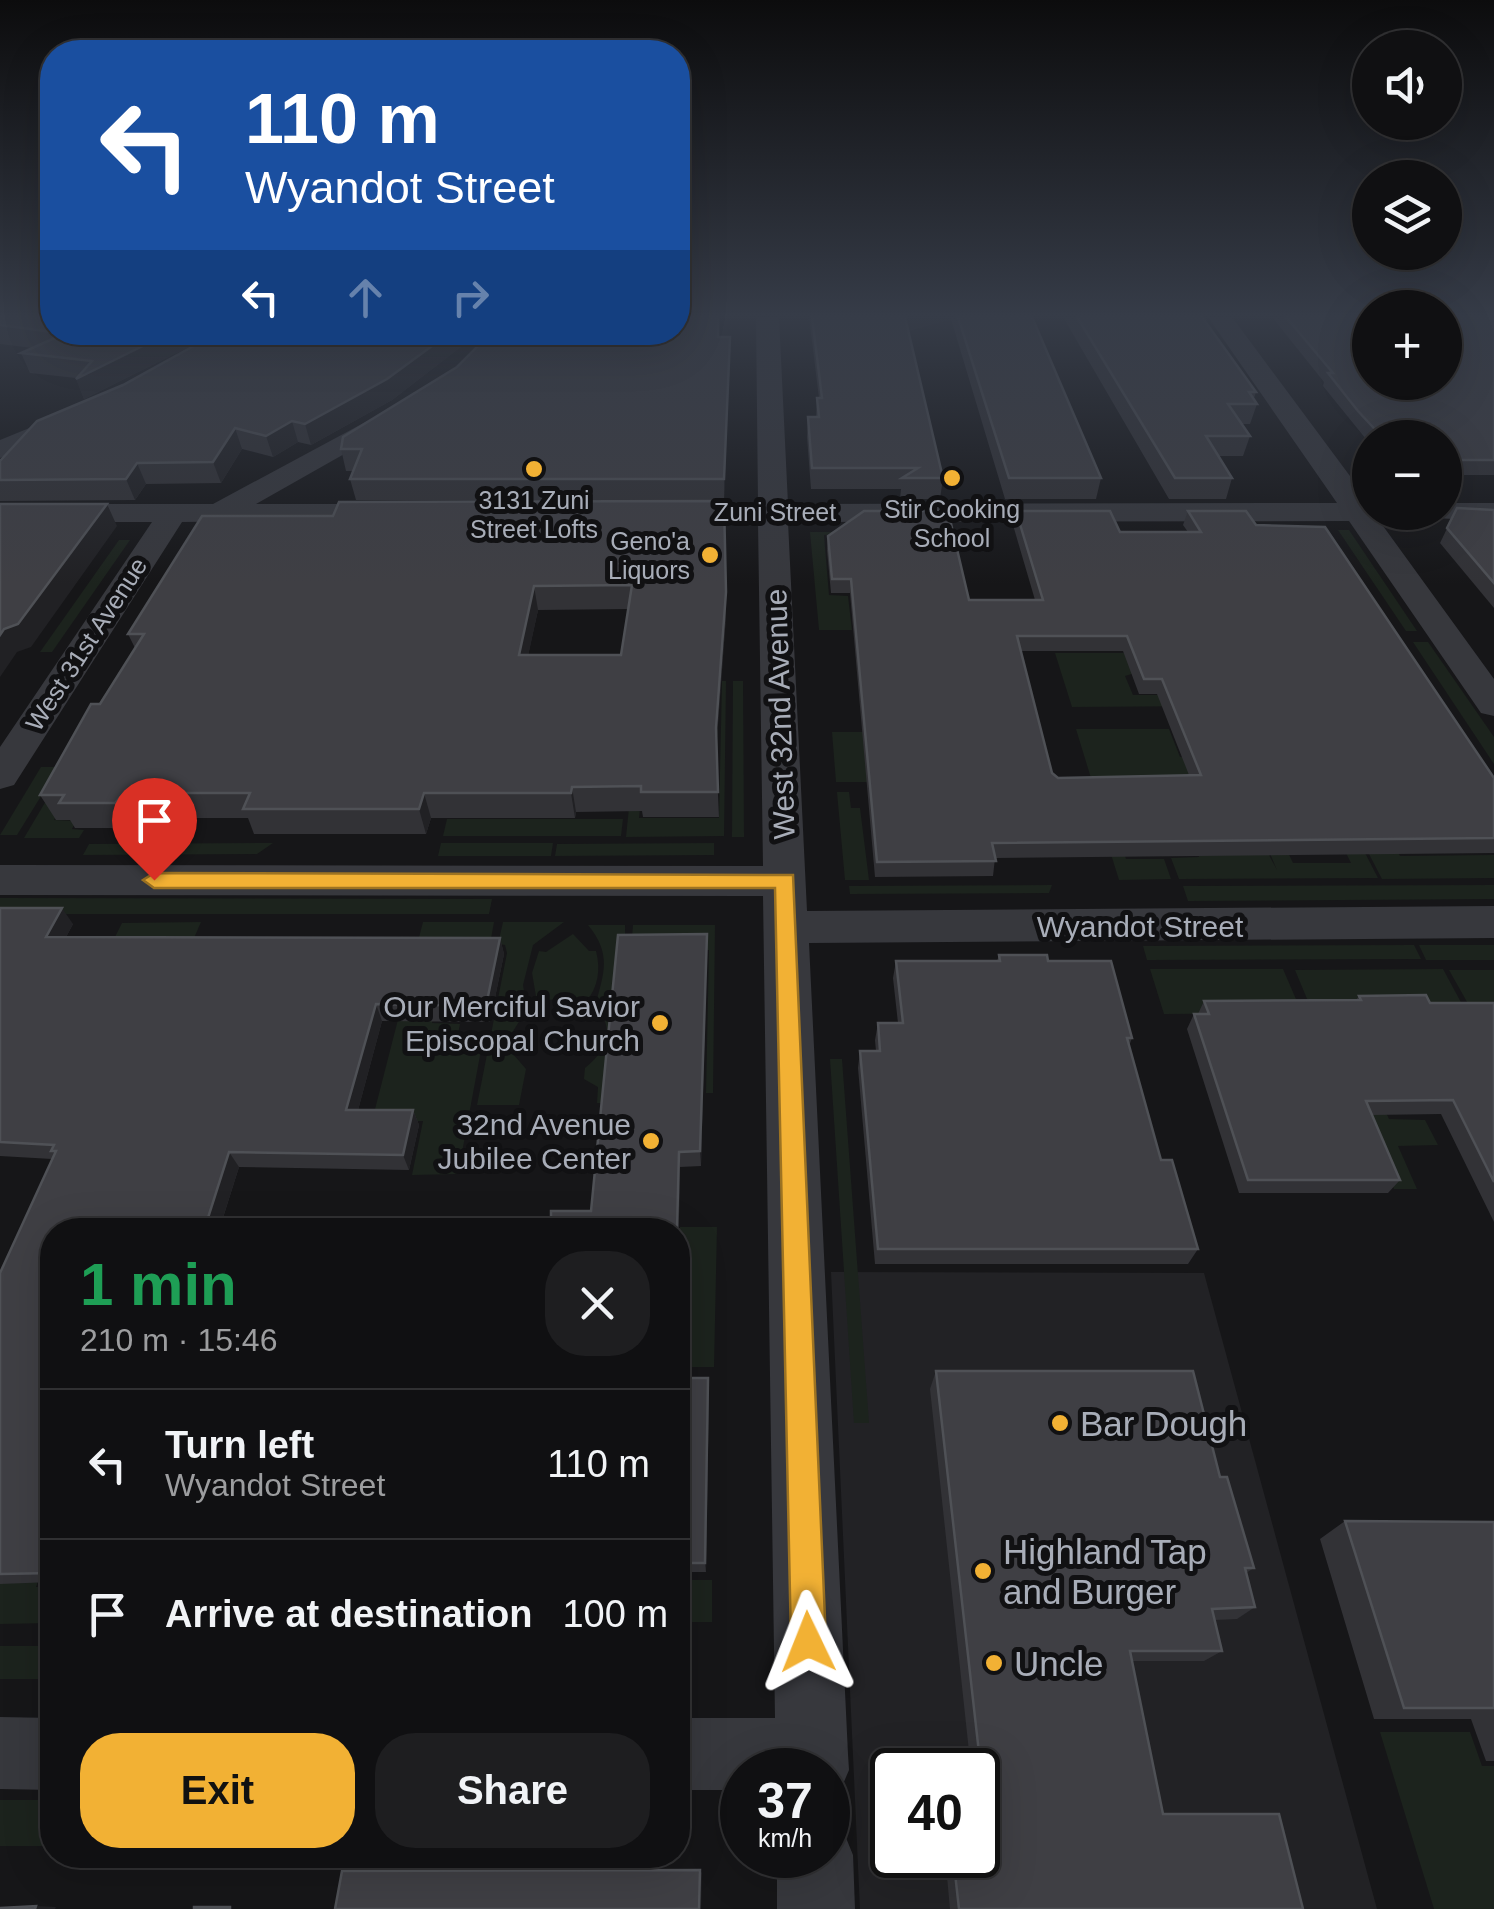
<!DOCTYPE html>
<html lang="en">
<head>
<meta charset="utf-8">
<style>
  :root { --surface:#101012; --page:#1e1e20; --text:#f1f3f6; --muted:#9c9d9f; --line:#303032; --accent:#f2b134 }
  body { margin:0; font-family:Helvetica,sans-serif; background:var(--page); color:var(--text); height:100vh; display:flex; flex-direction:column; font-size:38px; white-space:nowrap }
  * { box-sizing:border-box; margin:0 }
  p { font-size:32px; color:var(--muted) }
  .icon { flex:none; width:55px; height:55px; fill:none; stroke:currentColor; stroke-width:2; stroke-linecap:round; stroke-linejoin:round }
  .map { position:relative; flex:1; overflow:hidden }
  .panel { position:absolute; left:40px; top:1218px; width:650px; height:650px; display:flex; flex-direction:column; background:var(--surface); border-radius:40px; box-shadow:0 10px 40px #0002,0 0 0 2px var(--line) }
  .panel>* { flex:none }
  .guide { position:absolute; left:40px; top:40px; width:650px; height:305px; border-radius:40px; box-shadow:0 10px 40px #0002,0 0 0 2px var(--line); background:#1a4fa0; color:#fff; overflow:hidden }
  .fabs { position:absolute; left:1352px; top:30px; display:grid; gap:20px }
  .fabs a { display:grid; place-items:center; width:110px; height:110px; border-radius:50%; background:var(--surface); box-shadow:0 10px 40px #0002,0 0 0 2px var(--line); font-size:50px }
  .speed { position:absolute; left:720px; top:1748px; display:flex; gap:20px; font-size:50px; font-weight:700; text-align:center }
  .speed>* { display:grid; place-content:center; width:130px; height:130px; border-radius:50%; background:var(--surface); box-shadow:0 10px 40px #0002,0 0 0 2px var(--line); line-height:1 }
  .speed small { font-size:25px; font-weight:400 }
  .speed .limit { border:5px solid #111; border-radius:15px; background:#fff; color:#111 }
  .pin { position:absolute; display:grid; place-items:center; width:85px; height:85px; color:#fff; margin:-102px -42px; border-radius:50% 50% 50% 0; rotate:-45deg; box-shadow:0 0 10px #0007 }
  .pin .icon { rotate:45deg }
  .me { position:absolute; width:110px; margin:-55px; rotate:358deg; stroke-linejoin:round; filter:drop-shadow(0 0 8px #0008) }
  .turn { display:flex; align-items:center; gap:35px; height:210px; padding:0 40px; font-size:45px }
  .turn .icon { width:130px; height:130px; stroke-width:2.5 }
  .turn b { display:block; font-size:70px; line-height:85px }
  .lanes { display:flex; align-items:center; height:95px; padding:0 40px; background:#0003; justify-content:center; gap:50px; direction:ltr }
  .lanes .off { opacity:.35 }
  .round { display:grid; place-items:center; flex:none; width:105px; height:105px; border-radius:40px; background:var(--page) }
  .head { display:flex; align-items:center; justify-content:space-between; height:170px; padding:0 40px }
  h1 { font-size:60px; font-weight:800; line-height:75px; color:#1e9e55 }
  .button { display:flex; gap:20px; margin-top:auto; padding:20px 40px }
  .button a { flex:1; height:115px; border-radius:40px; background:var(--accent); color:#111; font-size:40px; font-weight:800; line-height:115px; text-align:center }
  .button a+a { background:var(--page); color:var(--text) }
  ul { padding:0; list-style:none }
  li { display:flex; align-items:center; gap:30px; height:150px; padding:0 40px; border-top:2px solid var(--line) }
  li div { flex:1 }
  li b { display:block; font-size:38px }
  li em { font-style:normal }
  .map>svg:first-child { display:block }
</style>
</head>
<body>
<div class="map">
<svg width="1494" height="1909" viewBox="0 0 1494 1909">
  <rect width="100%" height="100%" fill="#161618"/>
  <path fill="#222225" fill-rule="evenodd" d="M831,1272l373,1 173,636h-517zM892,1770h86v85h-86z"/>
  <g fill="#1c231d">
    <path d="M1338,530h11l68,101h-11z"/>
    <path d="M981,531l-157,4 5,60 19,1 4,34h-33l-9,-98z"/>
    <path d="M119,540h11l-78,112h-12z"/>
    <path d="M1413,642h15l66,95v27z"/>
    <path d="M1055,653h143l-73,23 8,19h75l5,11 -141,1z"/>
    <path d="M722,681h4l-2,155 -98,1 14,-137h78l-1,51 -71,1 -7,66h80z"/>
    <path d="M733,681h10l1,156h-12z"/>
    <path d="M1076,729h93l11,28h48l14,32 -148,-1z"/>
    <path d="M832,732h41l99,50h-136z"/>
    <path d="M1309,739h27l64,117 94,-1v23l-112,1z"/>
    <path d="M41,767h18l-42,68h-17z"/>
    <path d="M59,779h19l-24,41 22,1 -4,8 12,1 -5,8h-55z"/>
    <path d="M1333,791l45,87 -199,1 -8,-21 28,-1 -12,-30 82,28 8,15 -11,-26h18l9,19h58l-33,-66z"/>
    <path d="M837,792h12l2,16h9l9,72h-24z"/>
    <path d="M1092,793h13l21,66h38l7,20 -52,1z"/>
    <path d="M447,819h176l-2,17h-178z"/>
    <path d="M273,843l-16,11 -174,1 6,-11z"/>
    <path d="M441,843h112l-2,13h-113z"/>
    <path d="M714,843v12l-159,1 2,-12z"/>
    <path d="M1052,885l-3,8 -199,1 -1,-8z"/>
    <path d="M1494,885v14l-306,2 -5,-15z"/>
    <path d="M0,898l492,1 -3,15h-489z"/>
    <path d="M201,922l-13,30 -81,1 15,-30z"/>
    <path d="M423,922h71l-4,22 -41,7 -17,72 28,1 -2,10h26l-26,140 -46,1 11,-54h-51z"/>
    <path d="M503,922h61l-31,23 -10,40 4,24 -17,27 3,18 13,15 -7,36h-42l30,-152 -2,-8 -7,-1z"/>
    <path d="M588,925h37l2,178h-30l1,-16 -14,-8 1,-11c22,-17 31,-40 10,-62 9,-33 17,-52 -7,-81z"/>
    <path d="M633,925h82l-2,168h-7l3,-143h-78z"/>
    <path d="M573,934l16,17h7c5,19 2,36 -10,51l-18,-5 -31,5 -5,-29 7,-22 7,1z"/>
    <path d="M1414,945l7,14 -274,1 -4,-14z"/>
    <path d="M1419,945h75v15h-68z"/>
    <path d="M1150,969h133l19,44 -138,1z"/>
    <path d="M1443,969l27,50 -160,-13 -15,-36z"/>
    <path d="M1449,970h45v46h-19z"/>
    <path d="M1348,1030l41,89 36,1 13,25 -40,1 19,43h-23l-39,-90z"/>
    <path d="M830,1059h12l27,364h-15z"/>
    <path d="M680,1227h37l-3,140h-23l1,-34 -14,-1z"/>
    <path d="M0,1539l43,27 -7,21h16v36l-52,1z"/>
    <rect x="678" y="1580" width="34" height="42"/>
    <rect x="0" y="1646" width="52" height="33"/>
    <path d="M1380,1732h90l12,34h12v143h-60z"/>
    <rect x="0" y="1800" width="52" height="46"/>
  </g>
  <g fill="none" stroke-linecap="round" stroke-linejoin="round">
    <g fill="#37383d" fill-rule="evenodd">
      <path d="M756,317h23l9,187 549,-1 -129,-186h24l138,186v9h15l-7,7 116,160v37l-13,-3 -132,-192 -561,1 19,389 687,-5v32l-685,5 39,811 1,16 -11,26 -10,4v-30h-86v20h-64v-72h97l-12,-822 -763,-1v-30l763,1 -5,-344h-96l-15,-9 15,-9h96z"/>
      <path d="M397,405l13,8 -4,6 -150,85h137l15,9 -4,6 -222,3 -168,263 -14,4v-42l152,-225h-152v-18h213z"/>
      <path d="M71,411l9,2 4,6 -4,6 -80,33v-18z"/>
      <path d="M1445,503h49v18l-60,-3 -4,-6h15z"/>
      <path d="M0,1717l52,1v72l-52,-1z"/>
      <path d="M828,1822l14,6 11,27 2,54h-78v-54h51z"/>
    </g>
  </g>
  <g fill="#323236" fill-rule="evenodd">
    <path d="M0,317l218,15 -134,67 -8,-21 -46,-5 -9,-20 12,-5 -33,-4z"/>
    <path d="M809,317h223l69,161 -5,21h-91l-54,-180 -43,12 35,147 -3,21h-40l1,-10h-90l-4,-52 1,-20h8l1,-19h2z"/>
    <path d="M1063,317h139l54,75 -2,6 3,6 -7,20h-8l8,12 -7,20h-24l13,22 -6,21h-57z"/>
    <path d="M1272,317h222v158h-49v-37h-75v6l-47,-58 1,-4z"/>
    <path d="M219,332h261l-88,68 -81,45 -13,-3 -25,15 -31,-8 -21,34 -75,1 -11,16 -135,1v-40l123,-76z"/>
    <path d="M718,337h12l-6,163h-368l-6,-21 3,-8h-7l-5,-22 116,-82z"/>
    <path d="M724,501l2,115 -10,134 3,67h-76l-1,-6 -66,1 -1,6h-144l-5,16h-172l-6,-16h-110l-10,10h-53l-5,-8h-14l-16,-25 95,-147 -7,-14 205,-118zM629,609l-8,46h-93l10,-45z"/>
    <path d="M1457,508l37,2v98l-54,-65z"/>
    <path d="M1016,511l104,21h68l-5,-7 5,-14 68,14 238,253v75l-499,5 -2,18 -118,1 -25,-284h-19l-4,-43 1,-14 141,64h66l-22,-75zM1021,651h102l16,43h18l32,81 -131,3 -6,-5z"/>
    <path d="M0,908l73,16 -7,13 434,1 4,16 -14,68 -108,-1 -24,89h55l6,15 -10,45 -170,-3 -18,57 330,-5 40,-8 116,-277 -6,232 -21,1 -2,100 -626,-37v352l-52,2v-311l52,-114 -52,-3z"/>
    <path d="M999,955l49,6 84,77 -3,8 32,114 37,89 -10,15h-313l-17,-196 2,-17h16l-1,-11 3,-17h20l-5,-45 3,-17h101z"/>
    <path d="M1359,996l71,7h64v219l-53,-108 -69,1 28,65 -12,13h-149l-52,-164 7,-15h4l6,-13 152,-1z"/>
    <path d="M678,1324h9l1,13 -1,41 22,12 -3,182h-28z"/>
    <path d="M936,1371l284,106 34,91 -8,5 9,34 -18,12 -23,1 8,31 -18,10h-72l31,153 140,95h-353l-5,-54h33v-85h-7l-41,-381z"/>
    <path d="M1345,1521l149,1v239h-8l-15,-42h-97l-54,-180z"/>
  </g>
  <g fill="#212124">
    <path d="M904,317h47v2l-49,13z"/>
    <path d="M171,332h47l-134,67 -8,-20z"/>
    <path d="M451,332h29l-88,68 -81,45 -6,-21z"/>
    <path d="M730,337v20l-6,143v-21z"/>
    <path d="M292,421l6,21 -25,15 -7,-21z"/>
    <path d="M235,428l7,21 -21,34 -8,-21z"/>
    <path d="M137,463l9,21 -11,16 -9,-21z"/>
    <path d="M107,504l10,22 -86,121 -14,5 -17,25v-42z"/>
    <path d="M534,586l4,24 -15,70 -4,-25z"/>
    <path d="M726,592v24l-10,137v-25z"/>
    <path d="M572,787l4,25 -1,6 -4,-25z"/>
    <path d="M124,793l14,25 -10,10 -13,-25z"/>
    <path d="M424,793l7,25 -5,16 -7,-25z"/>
    <path d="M62,908l11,16 -16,30 -11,-17z"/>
    <path d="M707,934v17l-6,215 -1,-15z"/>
    <path d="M500,938l4,16 -14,68 -4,-16z"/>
    <path d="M376,1004l6,17 -28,104 -8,-15z"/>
    <path d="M413,1110l6,15 -10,45 -6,-15z"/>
    <path d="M229,1152l10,15 -20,63 -13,-6z"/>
    <path d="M679,1152l1,15 -2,101 -1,-38z"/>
    <path d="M687,1324l1,13 -2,53 -1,-12z"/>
    <path d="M52,1332v36l-10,-9z"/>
    <path d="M708,1378l1,12 -3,182 -1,-9z"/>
    <path d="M700,1870l2,3 -1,36h-2z"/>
    <path d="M36,1906l20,1 -1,2h-20z"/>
  </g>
  <g fill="#3f3f44" stroke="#4f5156" stroke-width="2.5" fill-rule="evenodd">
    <path d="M0,317h52v15l-52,-7z"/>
    <path d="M678,317h40v20h12l-6,142h-374l12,-30h-21l2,-12 114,-70 35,-35h186z"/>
    <path d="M812,317h93l38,161h-41l16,-10h-106l-4,-51h11l-2,-19h5z"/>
    <path d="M958,317h74l69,161h-92z"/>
    <path d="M1077,317h125l54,75h-7l8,12h-29l22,32h-44l26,42h-57z"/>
    <path d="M1286,317h84v65h75v-65h49v143h-49v-22h-62l-25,-27 -30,-38h5z"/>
    <path d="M59,332h112l-95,47 16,-18 -71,-8 45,-20z"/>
    <path d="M219,332h232l-64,47 -82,45 -13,-3 -26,15 -31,-8 -22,34 -76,1 -11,16 -126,1v-19l37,-40 86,-36z"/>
    <path d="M724,501l2,91 -10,136 2,64h-77v-6l-69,1 -1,6h-147l-5,16h-176l7,-16h-126l-9,10h-56l5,-8h-24l51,-91h9l44,-70h-16l74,-118h131l6,-14zM632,585l-11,70h-102l15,-69z"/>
    <path d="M0,504h107l-89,120 -14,5 -4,6z"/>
    <path d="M1457,508l37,2v73l-47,-55z"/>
    <path d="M864,511h84l21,89h74l-27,-89h94l10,21h81l-13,-21h58l10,14 69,2 169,251v60l-502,5 4,18 -119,1 -26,-283h-19l-4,-43zM1017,636h110l17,43h18l39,96 -143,3 -6,-5z"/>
    <path d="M0,908h62l-16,29 454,1 -14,68 -110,-2 -30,106h67l-10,45 -174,-3 -23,72 345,-5v-8h40l27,-276 89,-1 -7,217 -21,1 -2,78h-625v102l-10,27h10v214l-52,1v-301l56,-122h-5l3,-6 -54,-3z"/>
    <path d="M999,955h48l1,6h63l21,77h-5l34,122h11l26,89h-320l-18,-198h20l-2,-28h25l-7,-62h104z"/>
    <path d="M1426,995l4,8h64v179l-41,-82 -87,1 34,79h-152l-54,-166h15l-5,-13 157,-1 -2,-4z"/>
    <path d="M678,1324h9l-2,54h23l-3,185h-27z"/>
    <path d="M936,1371h257l27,106h7l27,91h-9l10,39 -43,2 10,42h-92l33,163h116l24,95h-344l-6,-54h25v-40h8z"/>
    <path d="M1345,1521l149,1v186h-90z"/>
    <path d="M700,1870l-1,39h-364l7,-38z"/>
    <path d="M36,1906l-1,3h-35v-1z"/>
    <rect x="194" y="1907" width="36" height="2"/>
  </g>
  <linearGradient id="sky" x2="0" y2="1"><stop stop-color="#0c0c0d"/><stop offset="0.54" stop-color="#363c48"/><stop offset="1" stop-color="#363c48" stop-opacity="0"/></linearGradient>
  <rect width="1494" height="584" fill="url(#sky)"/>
  <path fill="#f2b134" stroke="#9d7322" stroke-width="2.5" d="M154,873l639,2 33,767 -5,12 -13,5 -12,-5 -5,-12 -16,-754h-621l-11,-8z"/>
  <g fill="#f2b134" stroke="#111113" stroke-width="4">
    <circle cx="534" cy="469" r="10"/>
    <circle cx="952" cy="478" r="10"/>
    <circle cx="710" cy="555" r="10"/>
    <circle cx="660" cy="1023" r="10"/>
    <circle cx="651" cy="1141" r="10"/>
    <circle cx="1060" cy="1423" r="10"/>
    <circle cx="983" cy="1571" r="10"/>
    <circle cx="994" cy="1663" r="10"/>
  </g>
  <g text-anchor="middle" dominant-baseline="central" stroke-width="10" stroke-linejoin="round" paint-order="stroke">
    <g font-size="25" fill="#a8adb8" stroke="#111113">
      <text x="534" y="500">3131 Zuni<tspan x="534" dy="29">Street Lofts</tspan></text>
      <text x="952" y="509">Stir Cooking<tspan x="952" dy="29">School</tspan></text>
      <text x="690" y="541" text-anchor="end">Geno'a<tspan x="690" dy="29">Liquors</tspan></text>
    </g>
    <g font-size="25" fill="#a8adb8" stroke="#111113">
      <text x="775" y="512">Zuni Street</text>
      <text transform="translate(86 644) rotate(-57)">West 31st Avenue</text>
    </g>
    <g font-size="30" fill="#a8adb8" stroke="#111113">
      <text transform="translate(780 714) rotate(-92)">West 32nd Avenue</text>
      <text x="1140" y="926">Wyandot Street</text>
    </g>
    <g font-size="30" fill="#a8adb8" stroke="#111113" text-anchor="end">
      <text x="640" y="1006">Our Merciful Savior<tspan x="640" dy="34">Episcopal Church</tspan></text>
      <text x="631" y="1124">32nd Avenue<tspan x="631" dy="34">Jubilee Center</tspan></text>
    </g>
    <g font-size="35" fill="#a8adb8" stroke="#111113" text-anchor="start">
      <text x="1080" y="1423">Bar Dough</text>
      <text x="1003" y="1551">Highland Tap<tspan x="1003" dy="40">and Burger</tspan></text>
      <text x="1014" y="1663">Uncle</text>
    </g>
  </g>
</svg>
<div class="fabs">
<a><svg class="icon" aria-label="sound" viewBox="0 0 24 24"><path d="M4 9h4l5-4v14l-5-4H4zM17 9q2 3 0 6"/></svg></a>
<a><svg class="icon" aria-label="layers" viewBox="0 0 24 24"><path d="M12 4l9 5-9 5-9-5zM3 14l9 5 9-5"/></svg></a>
<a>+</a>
<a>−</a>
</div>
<div class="speed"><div>37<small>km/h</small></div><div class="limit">40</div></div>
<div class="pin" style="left:154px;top:880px;background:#d93025"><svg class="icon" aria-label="arrive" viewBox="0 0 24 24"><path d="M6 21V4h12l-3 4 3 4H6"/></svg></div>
<svg class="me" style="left:808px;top:1642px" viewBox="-20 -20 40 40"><path d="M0-17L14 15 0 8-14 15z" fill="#f2b134" stroke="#fff" stroke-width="4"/></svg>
<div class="guide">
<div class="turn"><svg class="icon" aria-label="left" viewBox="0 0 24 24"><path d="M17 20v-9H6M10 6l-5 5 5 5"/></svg><div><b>110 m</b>Wyandot Street</div></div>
<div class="lanes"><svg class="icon" aria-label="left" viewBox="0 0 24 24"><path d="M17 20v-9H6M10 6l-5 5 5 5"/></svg><svg class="icon off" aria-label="ahead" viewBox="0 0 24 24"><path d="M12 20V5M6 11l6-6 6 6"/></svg><svg class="icon off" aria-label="right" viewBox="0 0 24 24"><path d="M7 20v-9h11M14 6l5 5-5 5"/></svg></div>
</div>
<section class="panel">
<div class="head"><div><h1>1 min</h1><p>210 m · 15:46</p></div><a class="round"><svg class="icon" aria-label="close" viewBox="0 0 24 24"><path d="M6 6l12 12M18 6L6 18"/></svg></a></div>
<ul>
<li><svg class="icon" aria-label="left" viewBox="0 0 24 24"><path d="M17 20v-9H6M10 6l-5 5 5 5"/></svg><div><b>Turn left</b><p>Wyandot Street</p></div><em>110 m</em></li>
<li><svg class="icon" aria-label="arrive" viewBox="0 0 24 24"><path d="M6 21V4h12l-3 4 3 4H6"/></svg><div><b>Arrive at destination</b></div><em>100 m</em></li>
</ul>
<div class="button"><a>Exit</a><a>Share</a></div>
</section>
</div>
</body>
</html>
